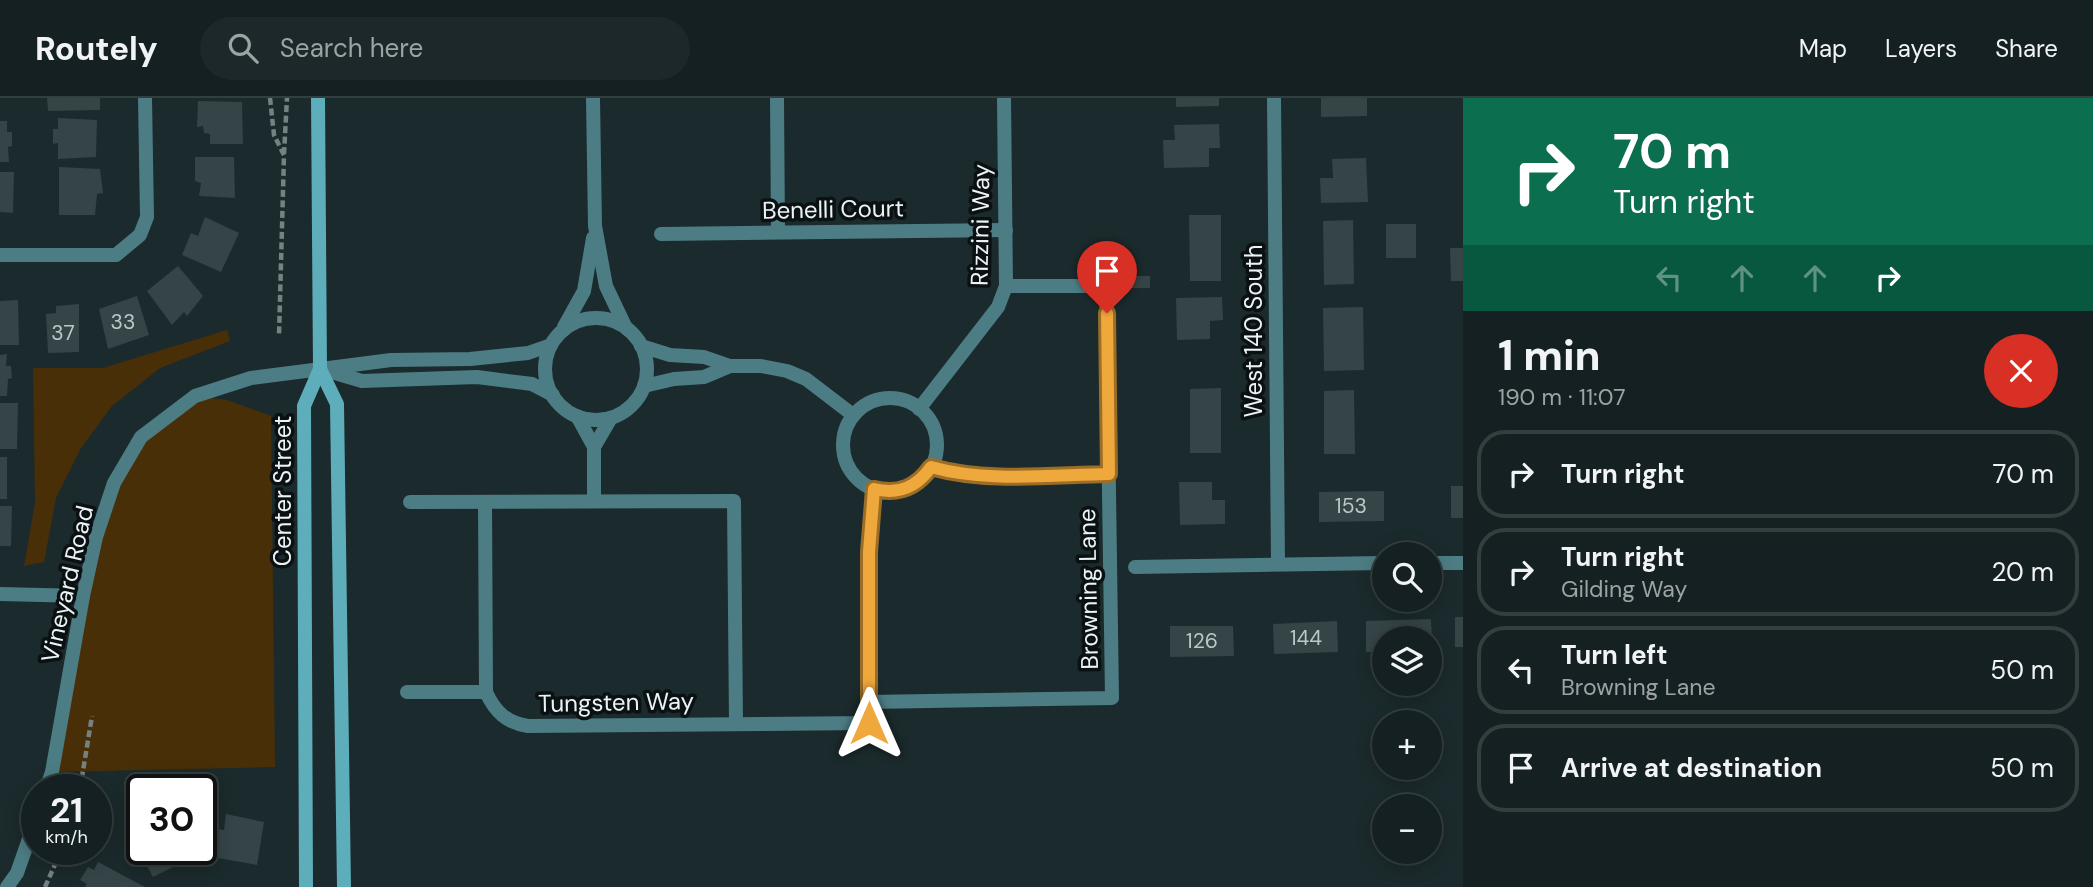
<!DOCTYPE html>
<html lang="en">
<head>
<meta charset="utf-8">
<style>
  :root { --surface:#142021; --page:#1d282a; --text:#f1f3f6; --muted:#9da3a5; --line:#333e3f }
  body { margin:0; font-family:"DM Sans",sans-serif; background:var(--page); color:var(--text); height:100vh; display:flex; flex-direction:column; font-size:26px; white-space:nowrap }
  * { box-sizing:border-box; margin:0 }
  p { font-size:23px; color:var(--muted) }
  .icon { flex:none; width:38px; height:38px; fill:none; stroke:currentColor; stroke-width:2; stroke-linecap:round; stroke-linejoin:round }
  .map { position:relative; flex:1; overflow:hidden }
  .side { display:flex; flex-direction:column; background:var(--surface); width:630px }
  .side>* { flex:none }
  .guide { background:#0b6e4f; color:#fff; overflow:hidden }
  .tools { position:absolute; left:1372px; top:444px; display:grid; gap:14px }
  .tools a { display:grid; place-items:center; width:70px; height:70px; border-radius:50%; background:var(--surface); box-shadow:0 4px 18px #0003,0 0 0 2px var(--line); font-size:35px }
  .speed { position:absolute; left:21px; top:676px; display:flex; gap:14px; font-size:35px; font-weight:700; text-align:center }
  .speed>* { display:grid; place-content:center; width:91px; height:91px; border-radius:50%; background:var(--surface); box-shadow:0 4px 18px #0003,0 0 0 2px var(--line); line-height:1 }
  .speed small { font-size:18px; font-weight:400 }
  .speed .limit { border:4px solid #111; border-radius:10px; background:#fff; color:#111 }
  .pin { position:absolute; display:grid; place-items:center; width:60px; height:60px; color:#fff; margin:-72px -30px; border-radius:50% 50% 50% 0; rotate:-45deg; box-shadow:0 0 7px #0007 }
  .pin .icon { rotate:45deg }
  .me { position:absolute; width:77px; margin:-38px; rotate:0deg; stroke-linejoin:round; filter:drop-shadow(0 0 5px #0008) }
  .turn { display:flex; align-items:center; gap:24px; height:147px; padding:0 35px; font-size:32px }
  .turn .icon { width:91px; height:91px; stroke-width:2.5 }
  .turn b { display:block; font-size:49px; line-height:60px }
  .lanes { display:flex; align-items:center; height:66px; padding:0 35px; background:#0003; justify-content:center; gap:35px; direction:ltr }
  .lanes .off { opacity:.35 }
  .round { display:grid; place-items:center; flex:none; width:74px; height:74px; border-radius:37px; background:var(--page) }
  .headline { display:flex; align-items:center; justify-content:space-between; height:119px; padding:0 35px }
  h1 { font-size:42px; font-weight:800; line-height:52px }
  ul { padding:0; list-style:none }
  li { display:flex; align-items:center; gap:21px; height:88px; margin:0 14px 10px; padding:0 21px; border:4px solid var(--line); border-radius:28px }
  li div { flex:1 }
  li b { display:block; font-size:26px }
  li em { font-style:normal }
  header { display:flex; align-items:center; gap:42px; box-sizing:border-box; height:98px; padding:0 35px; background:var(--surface); border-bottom:2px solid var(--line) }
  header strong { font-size:33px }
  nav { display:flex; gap:38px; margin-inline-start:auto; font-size:24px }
  .search { width:490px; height:63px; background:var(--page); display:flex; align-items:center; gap:18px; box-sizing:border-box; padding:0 24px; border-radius:38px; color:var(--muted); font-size:26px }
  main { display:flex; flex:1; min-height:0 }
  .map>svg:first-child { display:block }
</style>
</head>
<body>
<header>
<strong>Routely</strong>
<div class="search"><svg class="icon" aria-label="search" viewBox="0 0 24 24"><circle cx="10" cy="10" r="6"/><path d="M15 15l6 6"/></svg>Search here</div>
<nav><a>Map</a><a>Layers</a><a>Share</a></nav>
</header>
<main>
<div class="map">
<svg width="1463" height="789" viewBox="0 0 1463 789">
  <rect width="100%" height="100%" fill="#1b2a2c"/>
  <g fill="#492f07">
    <path d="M227,232l3,11 -70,27 -48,38 -31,42 -25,50 -12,64 -20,4 11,-63 -2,-135h70z"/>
    <path d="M195,298l32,4 44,16 4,351 -223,5 44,-235 45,-100z"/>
  </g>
  <g fill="#354447">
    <path d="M47,0h53v12l-52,1z"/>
    <path d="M1176,0h43v8l-43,1z"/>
    <path d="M1321,0h46v18l-46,1z"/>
    <path d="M198,3l44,1 1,42h-33v-10l-6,-1 -1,-7 -6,1z"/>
    <path d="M58,20l39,2 -1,37 -38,2v-16l-5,1v-15h5z"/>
    <path d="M0,23h7v11h5v14l-4,1 1,15h-9z"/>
    <path d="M1219,26l1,24h-11v19l-45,1 -1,-28h12l-1,-15z"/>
    <path d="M195,59h39l1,41 -36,-2 2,-13 -6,-2z"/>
    <path d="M1366,60l2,44 -47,1 -1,-25h13l-1,-19z"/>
    <path d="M59,69l41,2 3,24 -6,1 -2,21h-36z"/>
    <path d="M0,74h14l-1,41 -13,-1z"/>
    <path d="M1189,117h32v66h-31z"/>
    <path d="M205,119l34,16 -18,39 -39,-17 9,-22 7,3z"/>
    <path d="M1353,122l1,64 -30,1 -1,-64z"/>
    <rect x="1386" y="126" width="30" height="34"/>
    <path d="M1450,150h13v33h-12z"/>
    <path d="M178,168l25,30 -16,20 -3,-4 -12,13 -25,-34z"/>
    <rect x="1128" y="178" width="22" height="12"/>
    <path d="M137,198l12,39 -41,14 -9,-40z"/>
    <path d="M1222,199l1,23 -13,1v18l-33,1 -1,-42z"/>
    <path d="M18,202l1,45h-19v-44z"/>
    <path d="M79,206v48l-31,1 -2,-39 10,-1v-7z"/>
    <path d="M1363,209l1,63 -40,1 -1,-63z"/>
    <path d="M7,256l-1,12h5l1,12 -4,1 -1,17h-7v-41z"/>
    <path d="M1221,290v65h-31v-64z"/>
    <path d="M1354,292l1,64h-31v-63z"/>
    <path d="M0,305h18l-1,46h-17z"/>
    <rect x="0" y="359" width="7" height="42"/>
    <path d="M1179,384h33v18h13v24l-45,1z"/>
    <rect x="1451" y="388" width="12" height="32"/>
    <path d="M1384,393v30l-65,1v-30z"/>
    <path d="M0,408h12l-1,40h-11z"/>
    <rect x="1455" y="519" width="8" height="30"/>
    <path d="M1431,521l1,20h-48v13h-18v-31z"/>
    <path d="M1337,523l1,31 -64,2 -1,-30z"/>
    <path d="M1170,528h63l1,30 -64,1z"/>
    <path d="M226,716l38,8 -7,43 -50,-9 6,-28 11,2z"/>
    <path d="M142,722v29h44l5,9 -38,19 -27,-51z"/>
    <path d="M98,764l47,25h-60l2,-3 -7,-4 8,-13 6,3z"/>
  </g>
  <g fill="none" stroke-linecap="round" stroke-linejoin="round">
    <g stroke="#758284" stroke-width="4.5" stroke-dasharray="7 3.5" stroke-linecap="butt">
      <path d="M270,0l4,37 10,20 -5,181"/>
      <path d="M284,56l3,-56"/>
      <path d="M80,691l12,-73"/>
      <path d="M45,789l17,-38"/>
    </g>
    <g stroke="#4d7d84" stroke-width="14">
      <path d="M777,0l1,134"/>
      <path d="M1274,0l4,466"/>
      <path d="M661,136l345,-4"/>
      <path d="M0,157h116l24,-20 7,-18 -2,-119"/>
      <path d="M641,248l29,9 34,2 26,9h31l26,5 19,8 47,36"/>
      <path d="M644,288l30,-7 30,-2 26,-11"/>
      <circle cx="890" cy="347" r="47"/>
      <path d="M919,311l79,-102 8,-21 -2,-188"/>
      <path d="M577,318l17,31v54"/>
      <path d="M594,349l17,-29"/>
      <path d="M931,369c57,16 120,8 178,7"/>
      <path d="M410,404l324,-1 2,223"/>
      <path d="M485,404l1,190c9,20 21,31 42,34l341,-3v-171l5,-63"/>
      <path d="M1430,465h33"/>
      <path d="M1135,469l249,-4"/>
      <path d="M0,496l83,2"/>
      <path d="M407,594h79"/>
      <path d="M869,604l243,-4 -6,-412h-100"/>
    </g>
    <g stroke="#4d7d84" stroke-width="14">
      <path d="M593,0l2,128 11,60 19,40"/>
      <circle cx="596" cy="271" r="51"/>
      <path d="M564,229l20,-36 9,-53"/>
      <path d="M328,273l34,10 115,-4 55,7 21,11"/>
      <path d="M46,691l6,-17 31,-176 13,-59 18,-54 27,-46 54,-41 56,-18 140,-18 79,-1 58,-6 23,-8"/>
      <path d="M7,789l10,-14 20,-57"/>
    </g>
    <g stroke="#5eadba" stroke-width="14">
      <path d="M320,271l17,35 7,483"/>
      <path d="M306,789l-2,-481 16,-37 -2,-271"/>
    </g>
  </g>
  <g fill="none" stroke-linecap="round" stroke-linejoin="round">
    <g stroke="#9b6d27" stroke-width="18">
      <path id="route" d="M869,625v-171l5,-63c25,6 43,-2 57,-22 57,16 120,8 178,7l-2,-161"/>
    </g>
    <use href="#route" stroke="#eea83c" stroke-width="12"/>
  </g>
  <g text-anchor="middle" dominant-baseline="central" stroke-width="7" stroke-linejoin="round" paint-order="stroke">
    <g font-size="21" fill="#bdc7ca">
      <text x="123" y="224">33</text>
      <text x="63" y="235">37</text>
      <text x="1351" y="408">153</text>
      <text x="1306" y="540">144</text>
      <text x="1202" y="543">126</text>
    </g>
    <g font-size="24" fill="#eaf3f5" stroke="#0b1112">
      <text transform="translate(833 111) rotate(-1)">Benelli Court</text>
      <text transform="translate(980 127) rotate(-89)">Rizzini Way</text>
      <text transform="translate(1253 233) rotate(-90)">West 140 South</text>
      <text transform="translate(282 393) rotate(-90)">Center Street</text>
      <text transform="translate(67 486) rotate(-77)">Vineyard Road</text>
      <text transform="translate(1088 491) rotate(-91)">Browning Lane</text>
      <text transform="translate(616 604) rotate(-1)">Tungsten Way</text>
    </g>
  </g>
</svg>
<div class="tools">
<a><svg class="icon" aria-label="search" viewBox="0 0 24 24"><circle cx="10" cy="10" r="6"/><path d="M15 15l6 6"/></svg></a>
<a><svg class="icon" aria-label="layers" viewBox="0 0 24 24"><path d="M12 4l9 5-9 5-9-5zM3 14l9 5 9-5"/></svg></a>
<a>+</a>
<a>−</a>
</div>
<div class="speed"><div>21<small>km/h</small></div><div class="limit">30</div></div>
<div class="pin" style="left:1107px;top:215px;background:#d93025"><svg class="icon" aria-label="arrive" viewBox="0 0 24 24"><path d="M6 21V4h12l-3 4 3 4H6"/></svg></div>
<svg class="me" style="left:869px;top:625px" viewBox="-20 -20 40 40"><path d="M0-17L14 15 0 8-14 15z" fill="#eea83c" stroke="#fff" stroke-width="4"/></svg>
</div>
<section class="side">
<div class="guide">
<div class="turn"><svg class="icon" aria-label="right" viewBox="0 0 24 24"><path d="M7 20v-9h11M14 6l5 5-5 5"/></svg><div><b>70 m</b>Turn right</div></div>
<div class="lanes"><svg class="icon off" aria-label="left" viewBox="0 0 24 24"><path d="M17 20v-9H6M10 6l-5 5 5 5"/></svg><svg class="icon off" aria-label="ahead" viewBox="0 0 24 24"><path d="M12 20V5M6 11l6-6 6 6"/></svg><svg class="icon off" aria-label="ahead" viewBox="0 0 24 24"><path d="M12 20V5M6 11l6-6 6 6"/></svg><svg class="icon" aria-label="right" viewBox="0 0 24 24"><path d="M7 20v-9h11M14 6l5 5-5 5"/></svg></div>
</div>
<div class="headline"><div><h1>1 min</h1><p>190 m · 11:07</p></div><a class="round" style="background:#d93025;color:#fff"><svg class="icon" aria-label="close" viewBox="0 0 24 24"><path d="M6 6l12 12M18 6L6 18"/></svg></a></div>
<ul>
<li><svg class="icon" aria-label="right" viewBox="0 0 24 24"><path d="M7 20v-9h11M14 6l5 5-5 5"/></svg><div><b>Turn right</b></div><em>70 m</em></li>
<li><svg class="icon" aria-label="right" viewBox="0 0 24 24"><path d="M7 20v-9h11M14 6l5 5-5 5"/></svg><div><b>Turn right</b><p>Gilding Way</p></div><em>20 m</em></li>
<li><svg class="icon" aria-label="left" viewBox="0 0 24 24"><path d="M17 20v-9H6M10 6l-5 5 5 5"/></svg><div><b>Turn left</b><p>Browning Lane</p></div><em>50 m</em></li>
<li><svg class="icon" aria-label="arrive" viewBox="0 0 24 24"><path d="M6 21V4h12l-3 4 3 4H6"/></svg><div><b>Arrive at destination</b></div><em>50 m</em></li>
</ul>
</section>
</main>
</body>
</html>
